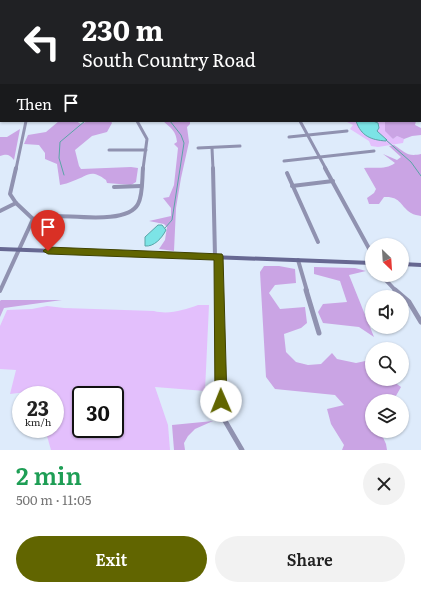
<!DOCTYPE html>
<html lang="en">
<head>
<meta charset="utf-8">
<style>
  :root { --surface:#fff; --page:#f2f2f2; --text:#222; --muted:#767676; --accent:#616500 }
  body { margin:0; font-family:Literata,serif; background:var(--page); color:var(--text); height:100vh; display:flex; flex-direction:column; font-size:15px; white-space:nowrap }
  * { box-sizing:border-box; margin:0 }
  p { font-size:13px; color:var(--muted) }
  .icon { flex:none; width:22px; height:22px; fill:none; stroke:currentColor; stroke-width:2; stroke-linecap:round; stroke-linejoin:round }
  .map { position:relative; height:450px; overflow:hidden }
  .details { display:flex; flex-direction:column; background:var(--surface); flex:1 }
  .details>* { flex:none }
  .top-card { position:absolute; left:0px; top:0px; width:421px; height:122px; box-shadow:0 1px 3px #0004; background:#202124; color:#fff; overflow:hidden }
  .needle { width:26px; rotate:155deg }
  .buttons { position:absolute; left:365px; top:238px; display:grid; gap:8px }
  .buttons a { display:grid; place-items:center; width:44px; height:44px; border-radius:50%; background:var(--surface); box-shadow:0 1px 3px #0004; font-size:20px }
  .speed { position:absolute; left:12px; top:386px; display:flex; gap:8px; font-size:20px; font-weight:700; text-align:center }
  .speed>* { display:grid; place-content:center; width:52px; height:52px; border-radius:50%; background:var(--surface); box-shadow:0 1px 3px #0004; line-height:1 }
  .speed small { font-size:10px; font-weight:400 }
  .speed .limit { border:2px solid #111; border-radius:6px; background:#fff; color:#111 }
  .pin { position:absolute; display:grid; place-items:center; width:34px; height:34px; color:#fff; margin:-41px -17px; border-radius:50% 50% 50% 0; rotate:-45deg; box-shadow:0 0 4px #0007 }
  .pin .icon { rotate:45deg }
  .me { position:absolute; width:44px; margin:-22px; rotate:359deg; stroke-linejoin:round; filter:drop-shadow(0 0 3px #0008) }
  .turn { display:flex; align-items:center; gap:14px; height:84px; padding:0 16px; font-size:18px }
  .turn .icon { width:52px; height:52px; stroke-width:2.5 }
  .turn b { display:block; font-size:28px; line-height:34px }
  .then { display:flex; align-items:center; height:38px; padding:0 16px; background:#0003; gap:8px; font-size:15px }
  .round { display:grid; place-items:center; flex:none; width:42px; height:42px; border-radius:21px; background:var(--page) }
  .head { display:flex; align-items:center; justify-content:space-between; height:68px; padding:0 16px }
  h1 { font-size:24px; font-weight:600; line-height:30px; color:#1e9e55 }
  .action { display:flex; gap:8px; margin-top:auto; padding:8px 16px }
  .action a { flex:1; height:46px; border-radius:24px; background:var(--accent); color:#fff; font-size:16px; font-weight:600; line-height:46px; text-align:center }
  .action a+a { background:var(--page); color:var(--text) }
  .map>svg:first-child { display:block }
</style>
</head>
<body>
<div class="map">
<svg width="421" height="450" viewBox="0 0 421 450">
  <rect width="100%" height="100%" fill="#deebfb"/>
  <g fill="#e3bffc" fill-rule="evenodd">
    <path d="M345,121l29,2 -1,-2h12l8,18 4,-3 7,3 -1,4 -25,4 -7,-1 -2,-5 -19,-12 3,-4z"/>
    <path d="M198,305h11l-4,86 -50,-4 13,38 2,25h-119l-6,-21h10v-34h-14l2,-5 -33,4 6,-24 -16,-1v-43l7,-16 25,-1 15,-3 17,2 90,3c15,4 30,-1 44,-6zM81,395h34v34h-34z"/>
  </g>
  <g fill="#caa4e4">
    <path d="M59,121h17l5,3 7,-3h23l1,2 -5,9 -15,4 -17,14 4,16 2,3 50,-2 7,1 -2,14 -5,3 -24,-2 -1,-3c-16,-12 -18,-4 -33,1 -4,2 -9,3 -13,4l-3,-21 -12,-5v-6l-6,-8 -15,-1 4,-9 18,-3z"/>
    <path d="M163,121h27v3l-3,3 2,15 -8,36 -5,30 -2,43 -15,-2 6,-9 2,-13 -3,-3 -15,-3 22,-5v-8l-8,-10 6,-1 5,-12 4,-37 -4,-4 3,-2c-1,-11 -6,-14 -14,-21z"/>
    <path d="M385,121h31l-1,4 6,3v7l-9,1 -8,3 -7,-3 -4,3 -8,-8z"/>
    <path d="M20,129l-6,31c-5,-6 -7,-6 -14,-4v-19h7z"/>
    <path d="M394,145c11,7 13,12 27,9v62c-3,-1 -7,-1 -10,-3 -11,-7 -10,-17 -27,-16l-5,7h-10l-2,-6 7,-5 2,-4 -12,-21c10,-1 22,2 31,-5l-12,-9 14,6 4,-3 -12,-11z"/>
    <path d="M264,266h15l16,3 1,14 -21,2 -6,8 11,16 25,-2 2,16 -6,5 -17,6 2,18 10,10 12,3 13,-1 11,-11 5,6 19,4 14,-3 2,2v17h18l11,8 -8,14h-21v30h8l6,13 1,6h-45l2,-5 -13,-21 -4,-15 17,-4 -9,-10 -60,-6 -9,-12 -6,-105z"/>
    <path d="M314,267l41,1 11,3 -17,4 25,62 -15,-10 -36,-4 -5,-11 5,-8 24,-2 -7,-21 -26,-7z"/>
    <path d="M1,300h61l-58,8 -4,9v-16z"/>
    <path d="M213,421l-18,8 -7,7 -4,7 1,7h-11l-2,-25z"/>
  </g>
  <g fill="#7ce4e6" stroke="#5aa4a7">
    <path d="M356,121h17l5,2 1,5 -2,3 10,9 -1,1c-15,-1 -25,-5 -30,-20z"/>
    <path d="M158,225h4l4,5c-4,8 -12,17 -21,16v-9z"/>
  </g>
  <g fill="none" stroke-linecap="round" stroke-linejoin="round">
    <g stroke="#5aa4a7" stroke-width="1">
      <path d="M386,140l25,22 10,14"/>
      <path d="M64,175l-5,-17 1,-16 25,-21"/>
      <path d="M165,228l7,-8 12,-77 -3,-8 -11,-14"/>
    </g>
    <g stroke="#9092b0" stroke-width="2.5">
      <path d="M335,0l2,1"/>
      <path d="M364,0l6,1"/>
      <path d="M404,1l3,-1"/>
    </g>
    <g stroke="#9092b0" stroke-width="3">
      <path d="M137,121l10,18 -4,30"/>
      <path d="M300,121l26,48"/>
      <path d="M289,137l58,-6"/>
      <path d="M198,148l42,-2"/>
      <path d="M212,148l1,21"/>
      <path d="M109,150h37"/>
      <path d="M284,161l90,-10"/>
      <path d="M16,169l10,-48"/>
    </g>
    <g stroke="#9092b0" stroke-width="4">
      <path d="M16,168l-6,26 6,9 17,16"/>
      <path d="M213,168l2,88"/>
      <path d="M325,168l47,86"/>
      <path d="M287,173l31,69"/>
      <path d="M292,186l41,-5"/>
      <path d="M114,187l27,-1"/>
      <path d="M0,211l16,-8"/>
      <path d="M33,219c6,-1 12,-3 18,-3 20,-1 76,9 87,-12 5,-9 4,-25 5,-36"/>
      <path d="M218,256l1,35"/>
      <path d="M298,260l9,31"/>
      <path d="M381,275l15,16"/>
      <path d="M0,291l33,-72"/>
    </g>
    <g stroke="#9092b0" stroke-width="5">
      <path d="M219,290l2,124 21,36"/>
      <path d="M306,290l13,43"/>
      <path d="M395,290l14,12 12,20"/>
    </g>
    <g fill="#676892" fill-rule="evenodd">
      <path d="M0,247l372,14v4l-372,-14z"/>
      <path d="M402,262l19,1v4l-19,-1z"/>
    </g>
  </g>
  <path fill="#616500" stroke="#3f4200" d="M48,247l174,7 1,2 4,145 -2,4 -4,2 -5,-2 -1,-4 -1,-141 -166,-6 -5,-3z"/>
</svg>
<div class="buttons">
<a><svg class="needle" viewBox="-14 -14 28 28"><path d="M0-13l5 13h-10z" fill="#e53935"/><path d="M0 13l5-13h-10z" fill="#767676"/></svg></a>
<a><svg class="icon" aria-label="sound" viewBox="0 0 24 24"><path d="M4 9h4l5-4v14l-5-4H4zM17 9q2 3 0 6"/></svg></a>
<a><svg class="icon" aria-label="search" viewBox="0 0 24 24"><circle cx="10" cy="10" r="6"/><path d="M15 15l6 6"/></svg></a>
<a><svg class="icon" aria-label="layers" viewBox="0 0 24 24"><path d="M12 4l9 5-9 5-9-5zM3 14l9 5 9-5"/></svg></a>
</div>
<div class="speed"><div>23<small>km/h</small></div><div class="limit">30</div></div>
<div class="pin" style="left:48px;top:251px;background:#d93025"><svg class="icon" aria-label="arrive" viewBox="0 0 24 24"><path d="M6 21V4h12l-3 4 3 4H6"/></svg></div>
<svg class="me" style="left:221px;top:401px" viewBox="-20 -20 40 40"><circle r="19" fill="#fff"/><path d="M0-13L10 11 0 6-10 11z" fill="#616500"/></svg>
<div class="top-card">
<div class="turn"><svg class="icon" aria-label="left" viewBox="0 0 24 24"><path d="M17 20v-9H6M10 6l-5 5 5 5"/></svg><div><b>230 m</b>South Country Road</div></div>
<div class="then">Then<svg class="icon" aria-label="arrive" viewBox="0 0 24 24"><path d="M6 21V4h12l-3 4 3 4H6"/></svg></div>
</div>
</div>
<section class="details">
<div class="head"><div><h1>2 min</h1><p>500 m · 11:05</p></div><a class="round"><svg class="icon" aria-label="close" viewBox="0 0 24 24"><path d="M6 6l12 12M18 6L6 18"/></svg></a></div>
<div class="action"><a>Exit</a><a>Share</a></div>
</section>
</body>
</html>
